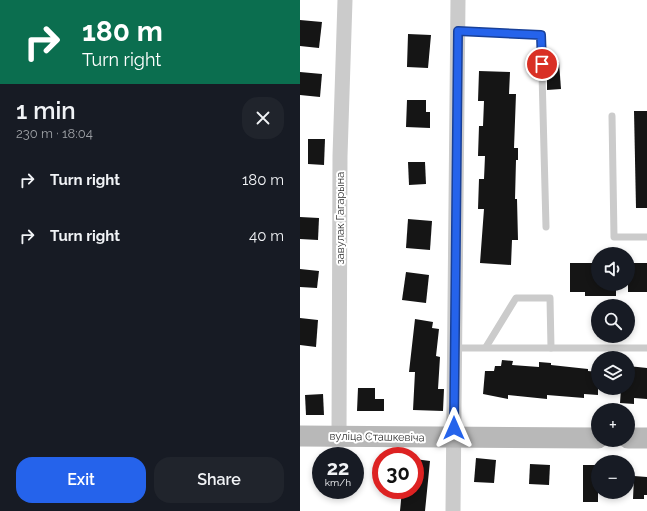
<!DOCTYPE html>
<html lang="en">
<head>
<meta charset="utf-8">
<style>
  :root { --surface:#171b24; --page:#20242c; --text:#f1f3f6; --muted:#9ea1a6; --accent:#2563eb }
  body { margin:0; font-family:Raleway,sans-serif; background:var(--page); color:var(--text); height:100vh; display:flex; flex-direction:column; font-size:15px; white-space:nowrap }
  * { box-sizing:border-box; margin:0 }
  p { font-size:13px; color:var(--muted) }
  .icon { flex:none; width:22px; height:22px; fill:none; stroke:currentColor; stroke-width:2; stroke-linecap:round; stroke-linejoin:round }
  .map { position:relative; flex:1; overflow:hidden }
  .panel { display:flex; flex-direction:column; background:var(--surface); width:300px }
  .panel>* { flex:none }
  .top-card { background:#0b6e4f; color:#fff; overflow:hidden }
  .tools { position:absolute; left:291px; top:247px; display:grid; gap:8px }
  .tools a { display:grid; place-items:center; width:44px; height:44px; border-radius:50%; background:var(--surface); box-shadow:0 2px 6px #0003; font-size:20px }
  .speed { position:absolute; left:12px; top:447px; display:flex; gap:8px; font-size:20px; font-weight:700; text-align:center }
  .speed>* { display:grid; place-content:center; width:52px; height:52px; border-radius:50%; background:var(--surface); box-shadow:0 2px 6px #0003; line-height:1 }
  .speed small { font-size:10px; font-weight:400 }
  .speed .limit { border:6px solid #d22; background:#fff; color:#111 }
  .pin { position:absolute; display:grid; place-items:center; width:34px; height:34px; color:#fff; margin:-17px; border:2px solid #fff; border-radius:50%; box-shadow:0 1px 4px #0007 }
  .me { position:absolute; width:44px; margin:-22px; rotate:0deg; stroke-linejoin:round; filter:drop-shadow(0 0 3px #0008) }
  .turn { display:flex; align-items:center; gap:14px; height:84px; padding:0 16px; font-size:18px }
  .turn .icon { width:52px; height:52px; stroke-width:2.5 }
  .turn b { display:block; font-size:28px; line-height:34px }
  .round { display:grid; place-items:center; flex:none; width:42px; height:42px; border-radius:16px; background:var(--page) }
  .headline { display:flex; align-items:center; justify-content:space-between; height:68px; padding:0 16px }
  h1 { font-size:24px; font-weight:600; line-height:30px }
  .primary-button { display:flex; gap:8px; margin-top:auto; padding:8px 16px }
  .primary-button a { flex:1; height:46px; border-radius:16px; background:var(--accent); color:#fff; font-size:16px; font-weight:600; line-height:46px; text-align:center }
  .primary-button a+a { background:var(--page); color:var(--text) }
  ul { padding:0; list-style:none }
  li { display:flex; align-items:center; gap:12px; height:56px; padding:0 16px }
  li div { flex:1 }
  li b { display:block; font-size:15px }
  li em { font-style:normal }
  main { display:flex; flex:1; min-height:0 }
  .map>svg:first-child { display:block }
</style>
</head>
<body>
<main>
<section class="panel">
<div class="top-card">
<div class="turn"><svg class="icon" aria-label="right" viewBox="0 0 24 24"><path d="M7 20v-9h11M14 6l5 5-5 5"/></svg><div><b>180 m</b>Turn right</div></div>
</div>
<div class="headline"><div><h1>1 min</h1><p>230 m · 18:04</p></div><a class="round"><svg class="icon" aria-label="close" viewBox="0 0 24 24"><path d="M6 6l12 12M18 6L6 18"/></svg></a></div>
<ul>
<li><svg class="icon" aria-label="right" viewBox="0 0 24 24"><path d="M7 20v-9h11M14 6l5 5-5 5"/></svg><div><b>Turn right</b></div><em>180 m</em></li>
<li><svg class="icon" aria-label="right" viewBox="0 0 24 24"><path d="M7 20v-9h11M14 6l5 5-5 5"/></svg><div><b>Turn right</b></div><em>40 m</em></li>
</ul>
<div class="primary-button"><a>Exit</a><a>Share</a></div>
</section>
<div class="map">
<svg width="347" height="511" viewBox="0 0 347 511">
  <rect width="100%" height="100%" fill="#fff"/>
  <g fill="#151515">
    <path d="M0,20l22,2 -3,26 -19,-2z"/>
    <path d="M108,34l23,1 -3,33 -21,-1z"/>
    <path d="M259,62l2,27 -14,1v-27z"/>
    <path d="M179,71l31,1 -1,22h7l-2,54h4v12h-2l-1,39h2l1,41h-6l-1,25 -31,-2 4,-54h-6l1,-30h5l1,-23h-7l1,-30h4l1,-25h-6z"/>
    <path d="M0,72l22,2 -2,23 -20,-2z"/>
    <path d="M107,100h19v12h4v16l-24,-1z"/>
    <path d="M334,111h13v97h-11z"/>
    <path d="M8,139h17l-1,26 -16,-1z"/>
    <path d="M108,162h17l1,22 -17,1z"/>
    <path d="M0,217l19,1 -1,22 -18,-1z"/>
    <path d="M108,219l24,2 -2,29 -24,-2z"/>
    <path d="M270,263h28v21h18v12h-31v-4h-15z"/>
    <rect x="328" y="263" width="19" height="29"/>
    <path d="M0,269l19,2 -2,17 -17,-1z"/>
    <path d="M106,272l23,3 -3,28 -24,-3z"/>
    <path d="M0,318l18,2 -2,27 -16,-2z"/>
    <path d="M115,319l18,3 -1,6 7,1 -3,27 4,1 -2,32h6l-1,22 -30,-1 2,-38h-6z"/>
    <path d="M202,360l11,1 -1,4 27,2v-5l12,1v2l37,4v2l10,1v23l-14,-1v4l-37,-3v4l-39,-4v4l-25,-5 2,-23h9l1,-5h6z"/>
    <path d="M328,366l19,2v31l-13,-1v6l-14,-1 1,-15h7z"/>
    <path d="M58,388h17v11h9v12h-27z"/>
    <path d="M23,394l1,21h-18l-1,-20z"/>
    <path d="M176,458l20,2 -2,23 -20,-1z"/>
    <path d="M115,459l15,2 -5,50h-25l2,-21h13z"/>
    <path d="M230,464l20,1 -1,20 -20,-1z"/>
    <rect x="283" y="465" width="15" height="37"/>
    <path d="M334,476l13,1v18h-3v4h-11z"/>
  </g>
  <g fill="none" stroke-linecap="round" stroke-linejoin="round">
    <g stroke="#cbcbcb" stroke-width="7">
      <path d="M158,31l83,4 5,192"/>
      <path d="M312,116l2,121h33"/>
      <path d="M186,347l30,-49h34l1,50"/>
      <path d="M155,348h192"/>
    </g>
    <g stroke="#cbcbcb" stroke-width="15">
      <path d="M39,436l1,-280 5,-156"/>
      <path d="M153,511l5,-511"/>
    </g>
    <g stroke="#b8b8b8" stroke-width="21">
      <path d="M0,436l298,2"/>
      <path d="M328,438h19"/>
    </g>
  </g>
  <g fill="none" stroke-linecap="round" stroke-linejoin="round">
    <g stroke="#184099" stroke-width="10">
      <path id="route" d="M154,428l4,-397 83,4 1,29"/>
    </g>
    <use href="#route" stroke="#2563eb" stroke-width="7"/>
  </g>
  <g text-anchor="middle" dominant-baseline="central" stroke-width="4" stroke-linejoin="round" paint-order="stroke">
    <g font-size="11" fill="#2e2e2e" stroke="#fff">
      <text transform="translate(40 218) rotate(-90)">завулак Гагарына</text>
      <text transform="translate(77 437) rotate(1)">вуліца Сташкевіча</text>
    </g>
  </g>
</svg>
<div class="tools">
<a><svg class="icon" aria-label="sound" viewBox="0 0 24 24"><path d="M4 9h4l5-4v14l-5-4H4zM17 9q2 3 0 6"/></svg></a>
<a><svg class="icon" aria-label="search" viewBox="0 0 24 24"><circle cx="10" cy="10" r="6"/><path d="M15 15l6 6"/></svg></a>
<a><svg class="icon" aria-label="layers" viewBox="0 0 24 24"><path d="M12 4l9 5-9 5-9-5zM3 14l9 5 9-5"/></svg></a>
<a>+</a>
<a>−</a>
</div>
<div class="speed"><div>22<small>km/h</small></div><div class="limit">30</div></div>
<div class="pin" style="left:242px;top:64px;background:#d93025"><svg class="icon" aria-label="arrive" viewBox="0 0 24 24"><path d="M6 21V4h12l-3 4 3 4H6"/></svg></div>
<svg class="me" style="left:154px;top:428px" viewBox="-20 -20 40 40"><path d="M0-17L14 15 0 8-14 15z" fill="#2563eb" stroke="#fff" stroke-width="4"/></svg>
</div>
</main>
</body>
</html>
